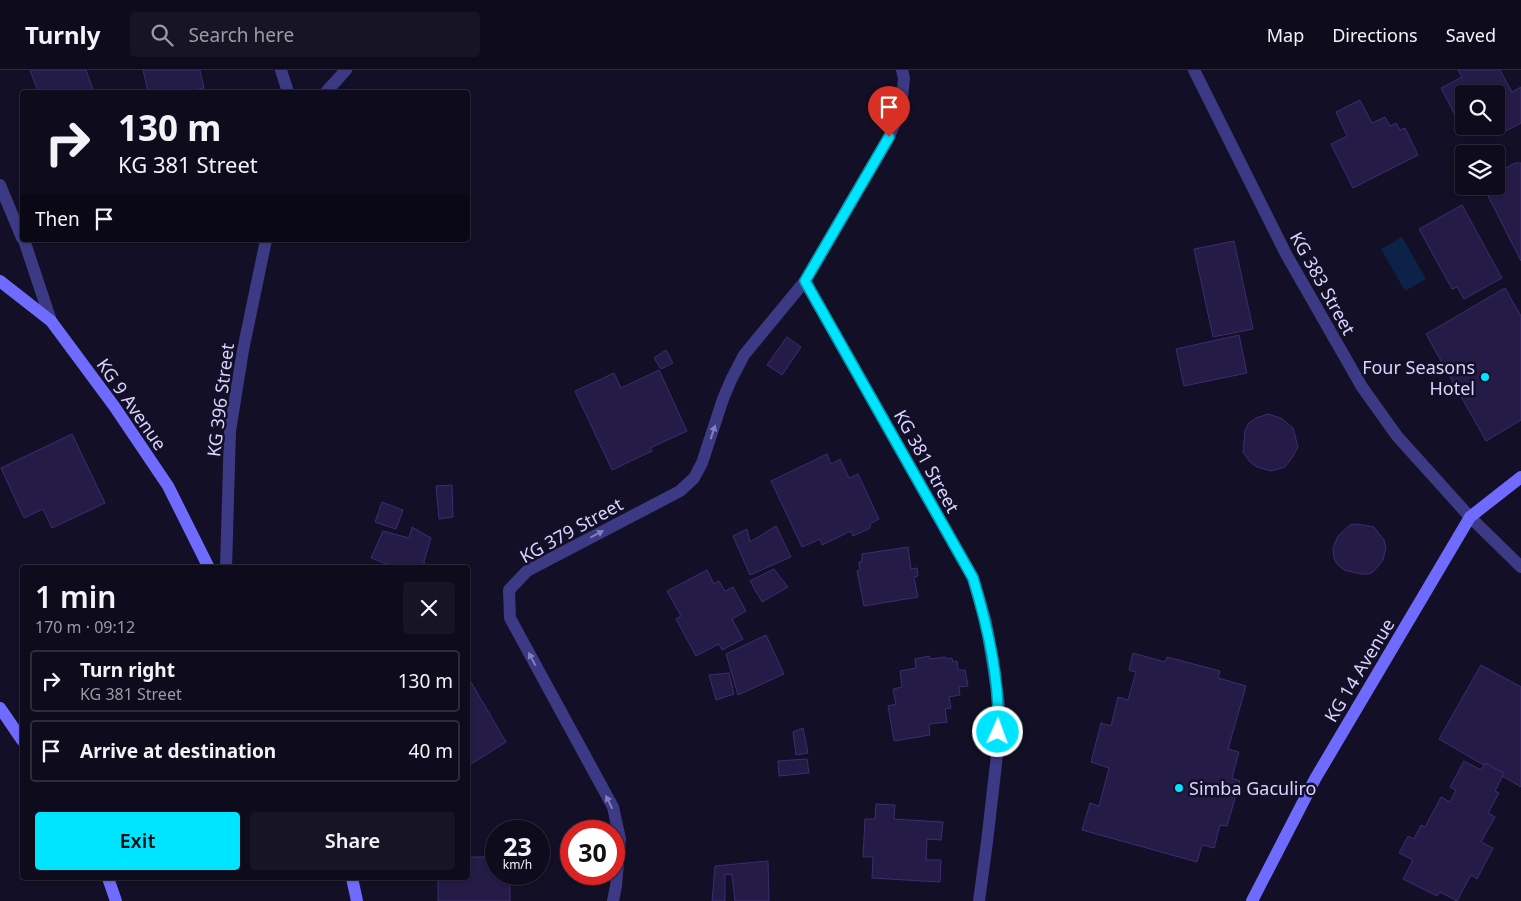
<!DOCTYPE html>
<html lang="en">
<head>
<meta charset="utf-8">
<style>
  :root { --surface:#0e0b1c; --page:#171425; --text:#f1f3f6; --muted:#9b9ba3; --line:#2e2b3b; --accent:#00e5ff }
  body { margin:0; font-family:"Noto Sans",sans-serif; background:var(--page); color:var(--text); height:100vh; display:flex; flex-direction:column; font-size:19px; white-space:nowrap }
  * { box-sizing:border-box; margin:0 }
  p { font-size:16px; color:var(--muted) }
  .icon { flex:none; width:28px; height:28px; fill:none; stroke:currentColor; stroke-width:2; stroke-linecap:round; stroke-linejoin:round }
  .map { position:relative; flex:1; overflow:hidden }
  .side { position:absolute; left:20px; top:495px; width:450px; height:315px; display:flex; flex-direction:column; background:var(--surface); border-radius:5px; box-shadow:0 1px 4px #0004,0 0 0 1px var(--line) }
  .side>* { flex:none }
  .guide { position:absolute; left:20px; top:20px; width:450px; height:152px; border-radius:5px; box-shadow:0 1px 4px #0004,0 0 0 1px var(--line); background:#0e0b1c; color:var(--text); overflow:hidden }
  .fabs { position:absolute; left:1455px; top:15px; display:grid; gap:10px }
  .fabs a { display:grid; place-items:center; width:50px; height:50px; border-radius:5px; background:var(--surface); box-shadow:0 1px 4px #0004,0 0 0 1px var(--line); font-size:25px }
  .speed { position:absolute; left:485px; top:750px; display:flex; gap:10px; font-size:25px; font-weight:700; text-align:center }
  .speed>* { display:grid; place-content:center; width:65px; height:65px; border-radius:50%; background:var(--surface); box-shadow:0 1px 4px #0004,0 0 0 1px var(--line); line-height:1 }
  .speed small { font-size:12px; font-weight:400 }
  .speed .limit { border:8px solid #d22; background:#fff; color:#111 }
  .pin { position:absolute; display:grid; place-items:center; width:42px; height:42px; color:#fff; margin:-51px -21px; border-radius:50% 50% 50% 0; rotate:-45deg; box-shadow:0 0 5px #0007 }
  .pin .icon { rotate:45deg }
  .me { position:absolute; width:55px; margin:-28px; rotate:2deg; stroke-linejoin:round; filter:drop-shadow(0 0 4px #0008) }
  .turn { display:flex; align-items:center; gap:18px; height:105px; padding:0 15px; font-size:22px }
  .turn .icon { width:65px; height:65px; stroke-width:2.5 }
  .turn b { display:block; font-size:35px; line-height:42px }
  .then { display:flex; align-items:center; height:48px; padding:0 15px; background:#0003; gap:10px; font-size:19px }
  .round { display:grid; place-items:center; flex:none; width:52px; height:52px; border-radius:5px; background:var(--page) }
  .overview { display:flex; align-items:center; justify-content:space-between; height:85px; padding:0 15px }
  h1 { font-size:30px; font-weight:600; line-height:38px }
  .action { display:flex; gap:10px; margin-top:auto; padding:10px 15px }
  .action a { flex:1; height:58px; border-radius:5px; background:var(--accent); color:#111; font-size:20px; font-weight:600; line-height:58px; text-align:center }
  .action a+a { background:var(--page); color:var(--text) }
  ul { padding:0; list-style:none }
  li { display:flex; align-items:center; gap:15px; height:62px; margin:0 10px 8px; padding:0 5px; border:2px solid var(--line); border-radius:5px }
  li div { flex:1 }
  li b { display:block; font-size:19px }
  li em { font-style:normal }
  header { display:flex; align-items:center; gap:30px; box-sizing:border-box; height:70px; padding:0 25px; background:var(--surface); border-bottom:1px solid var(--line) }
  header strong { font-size:24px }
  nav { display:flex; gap:28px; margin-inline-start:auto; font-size:18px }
  .search { width:350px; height:45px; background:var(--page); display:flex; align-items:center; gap:12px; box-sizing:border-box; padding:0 18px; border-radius:5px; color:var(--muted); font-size:19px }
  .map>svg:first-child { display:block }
</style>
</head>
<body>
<header>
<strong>Turnly</strong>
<div class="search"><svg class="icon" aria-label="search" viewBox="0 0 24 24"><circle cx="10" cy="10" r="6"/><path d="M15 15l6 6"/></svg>Search here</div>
<nav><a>Map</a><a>Directions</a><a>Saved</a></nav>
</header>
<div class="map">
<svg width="1521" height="831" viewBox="0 0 1521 831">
  <rect width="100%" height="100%" fill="#130f26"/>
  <path fill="#0c2248" d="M1402,167l24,42 -21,12 -24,-42z"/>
  <g fill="#241b47" stroke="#3b2d73">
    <path d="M30,0h56l8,22h-56z"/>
    <path d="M143,0h57l4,18 -19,4h-37z"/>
    <path d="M1458,0h42l12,22 9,-5v36l-23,12 -5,-9h3v-32h-32v18l-8,5 -15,-29 21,-11z"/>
    <path d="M1360,30l12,23 13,-6 5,9 6,-3 4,7 5,-2 13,27 -65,33 -22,-44 16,-8 -11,-24z"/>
    <path d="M1515,93h6v98l-38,-75h13v-13z"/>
    <path d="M1462,135l40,73 -38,21 -7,-12 -5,2 -33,-60z"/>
    <path d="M1234,171l19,88 -40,8 -19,-88z"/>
    <path d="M1505,218l16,28v104l-35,21 -60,-107z"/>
    <path d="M1239,265l8,38 -63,13 -8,-37z"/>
    <path d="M787,267l14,10 -19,28 -15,-10z"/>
    <path d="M666,280l7,13 -12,6 -7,-11z"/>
    <path d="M659,300l28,61 -37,17 2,3 -40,19 -37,-79 39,-18 7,15z"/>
    <path d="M1268,344l13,4 12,10 5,19 -6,11 -7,9 -14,4 -14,-4 -7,-5 -7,-10 2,-22 4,-7 7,-5z"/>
    <path d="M72,364l33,69 -53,25 -9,-19 -19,9 -23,-50z"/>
    <path d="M827,384l4,10 9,-5 9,19 9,-4 21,45 -9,5v4l-17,8 -2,-5 -29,14 -2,-6 -18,8 -31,-66z"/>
    <path d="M452,415l1,32 -14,2 -3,-33z"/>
    <path d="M382,432l21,8 -7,19 -21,-7z"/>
    <path d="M1357,454l17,3 10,13 2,8 -3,12 -9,11 -5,3h-8l-17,-4 -7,-6 -3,-6 -1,-10 5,-12 12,-11z"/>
    <path d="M776,456l15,31 -41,18 -17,-39 14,-7 3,13z"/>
    <path d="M412,457l19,11 -7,23 1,7h-33v-2l-21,-8 12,-27 26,7z"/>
    <path d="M908,477l3,22 6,-1 1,8 -4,1 4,20 -54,9 -7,-35 3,-1 -1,-8 3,-1v-7z"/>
    <path d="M774,499l14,18 -26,15 -12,-21z"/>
    <path d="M707,500l7,14 5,-3 6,10 8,-4 13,24 -14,8 11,20 -21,11 -3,-6 -23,12 -20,-37 5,-3 -14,-25z"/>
    <path d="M766,565l18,39 -46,21 -12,-41z"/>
    <path d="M1133,583l32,9 2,-5 53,14 -2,7 28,8 -18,63 11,3 -7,26 8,3 -13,45 -7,-1 -6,23 -12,-3 -5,17 -115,-32 8,-27 9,3 10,-38 -18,-6 10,-39 10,3 7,-29 10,3 8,-28 -7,-2z"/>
    <path d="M929,586l1,3 15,-2 1,2 6,-1 1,4 4,-1 1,9h7l3,16 -9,1 1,8 -11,2 2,11 -6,1 2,13 -18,2 1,11 -36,6 -6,-35 8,-2 -3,-15 9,-2 -2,-16 16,-3 -1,-9z"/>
    <path d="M1481,595l40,22v100l-82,-48z"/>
    <path d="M729,603l5,21 -18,6 -7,-25z"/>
    <path d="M468,607l38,65 -38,24z"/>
    <path d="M803,658l5,25 -12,2 -3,-23z"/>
    <path d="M807,689l2,14 -30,3 -1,-15z"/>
    <path d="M1464,691l17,9 4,-7 19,10 -9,18 4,2 -11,20 7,4 -14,25 12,6 -16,31 -6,-4 -14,26 -17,-9 -3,4 -34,-17 10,-19 -14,-7 9,-17 6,3 7,-14 4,2 16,-30 9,5 6,-12 -6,-3z"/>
    <path d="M876,734l19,1 -1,14 49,3 -2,18 -14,-1 -1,21h15l-1,22 -68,-4 1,-21h-10l2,-38h10z"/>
    <path d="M468,787h28v17h14v27h-72v-23h30z"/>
    <path d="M768,791l1,40h-34l-3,-26 -7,-1v27h-13l3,-35z"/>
  </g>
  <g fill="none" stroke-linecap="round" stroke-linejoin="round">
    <g stroke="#3d3a85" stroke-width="12">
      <path d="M281,0l7,22"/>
      <path d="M902,0l2,8 -3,30 -12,29 -84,144 168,297 13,44 13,82 -1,42 -11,96 -8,59"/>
      <path d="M1194,0l92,184 76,133 35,49 73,81 51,50"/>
      <path d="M326,22l20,-22"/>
      <path d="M0,115l22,53"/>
      <path d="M24,170l27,81"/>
      <path d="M226,498l4,-137 13,-81 23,-110"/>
      <path d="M613,831l3,-15 4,-47 -7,-32 -103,-189 -1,-28 18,-19 153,-80 14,-13 8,-15 21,-64 8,-19 13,-25 61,-74"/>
    </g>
    <g stroke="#6f6bff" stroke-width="12">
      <path d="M0,211l51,40 63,85 54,80 41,82"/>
      <path d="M0,638l22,32"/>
      <path d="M108,808l8,23"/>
      <path d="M352,808l5,23"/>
      <path d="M1252,831l63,-122 155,-262 51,-40"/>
    </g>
  </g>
  <defs><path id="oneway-solid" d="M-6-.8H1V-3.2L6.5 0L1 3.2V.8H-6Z" transform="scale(1.25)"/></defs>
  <g fill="#837fbc">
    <use href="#oneway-solid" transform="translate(713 362) rotate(-72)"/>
    <use href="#oneway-solid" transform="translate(597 464) rotate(-28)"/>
    <use href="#oneway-solid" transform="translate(532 589) rotate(-118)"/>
    <use href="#oneway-solid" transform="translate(609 732) rotate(-116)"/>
  </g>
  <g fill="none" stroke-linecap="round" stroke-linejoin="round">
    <g stroke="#0095a6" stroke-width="12">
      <path id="route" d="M889,67l-84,144 168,297c15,50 27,102 25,154"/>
    </g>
    <use href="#route" stroke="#00e5ff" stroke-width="9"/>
  </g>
  <g fill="#00e5ff" stroke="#130f26" stroke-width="2">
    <circle cx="1485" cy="307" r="5"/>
    <circle cx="1179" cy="718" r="5"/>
  </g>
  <g text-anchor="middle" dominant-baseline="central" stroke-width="5" stroke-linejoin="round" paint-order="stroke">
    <g font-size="18" fill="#d9d4ff" stroke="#130f26">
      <text transform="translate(1323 213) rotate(61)">KG 383 Street</text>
      <text transform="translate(220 330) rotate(-83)">KG 396 Street</text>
      <text transform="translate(132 334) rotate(55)">KG 9 Avenue</text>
      <text transform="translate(927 391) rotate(61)">KG 381 Street</text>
      <text transform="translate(571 460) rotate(-29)">KG 379 Street</text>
      <text transform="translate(1359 600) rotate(-59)">KG 14 Avenue</text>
    </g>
    <g font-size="18" fill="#d9d4ff" stroke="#130f26" text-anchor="end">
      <text x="1475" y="297">Four Seasons<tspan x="1475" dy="21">Hotel</tspan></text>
      <text x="1189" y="718" text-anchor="start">Simba Gaculiro</text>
    </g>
  </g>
</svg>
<div class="fabs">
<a><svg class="icon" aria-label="search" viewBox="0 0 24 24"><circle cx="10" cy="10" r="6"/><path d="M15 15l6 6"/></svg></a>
<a><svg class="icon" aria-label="layers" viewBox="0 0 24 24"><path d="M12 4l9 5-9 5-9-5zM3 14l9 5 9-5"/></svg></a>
</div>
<div class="speed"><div>23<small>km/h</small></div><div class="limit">30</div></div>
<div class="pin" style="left:889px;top:67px;background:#d93025"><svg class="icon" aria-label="arrive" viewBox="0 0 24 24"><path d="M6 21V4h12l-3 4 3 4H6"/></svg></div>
<svg class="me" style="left:998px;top:662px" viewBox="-20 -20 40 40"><circle r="17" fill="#00e5ff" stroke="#fff" stroke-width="3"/><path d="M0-11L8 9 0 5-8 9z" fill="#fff"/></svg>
<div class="guide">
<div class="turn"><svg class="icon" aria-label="right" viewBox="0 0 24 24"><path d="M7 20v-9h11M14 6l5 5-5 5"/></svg><div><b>130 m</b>KG 381 Street</div></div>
<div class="then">Then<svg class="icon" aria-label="arrive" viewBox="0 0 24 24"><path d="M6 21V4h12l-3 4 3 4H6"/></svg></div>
</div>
<section class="side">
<div class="overview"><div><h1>1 min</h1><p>170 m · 09:12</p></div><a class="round"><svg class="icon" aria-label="close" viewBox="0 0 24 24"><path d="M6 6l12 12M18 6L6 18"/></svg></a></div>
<ul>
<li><svg class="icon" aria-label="right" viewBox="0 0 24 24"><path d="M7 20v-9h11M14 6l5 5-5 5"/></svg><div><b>Turn right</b><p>KG 381 Street</p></div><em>130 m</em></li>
<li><svg class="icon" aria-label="arrive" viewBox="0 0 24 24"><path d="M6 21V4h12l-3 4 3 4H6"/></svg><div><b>Arrive at destination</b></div><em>40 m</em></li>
</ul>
<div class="action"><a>Exit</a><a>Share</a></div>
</section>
</div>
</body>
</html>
